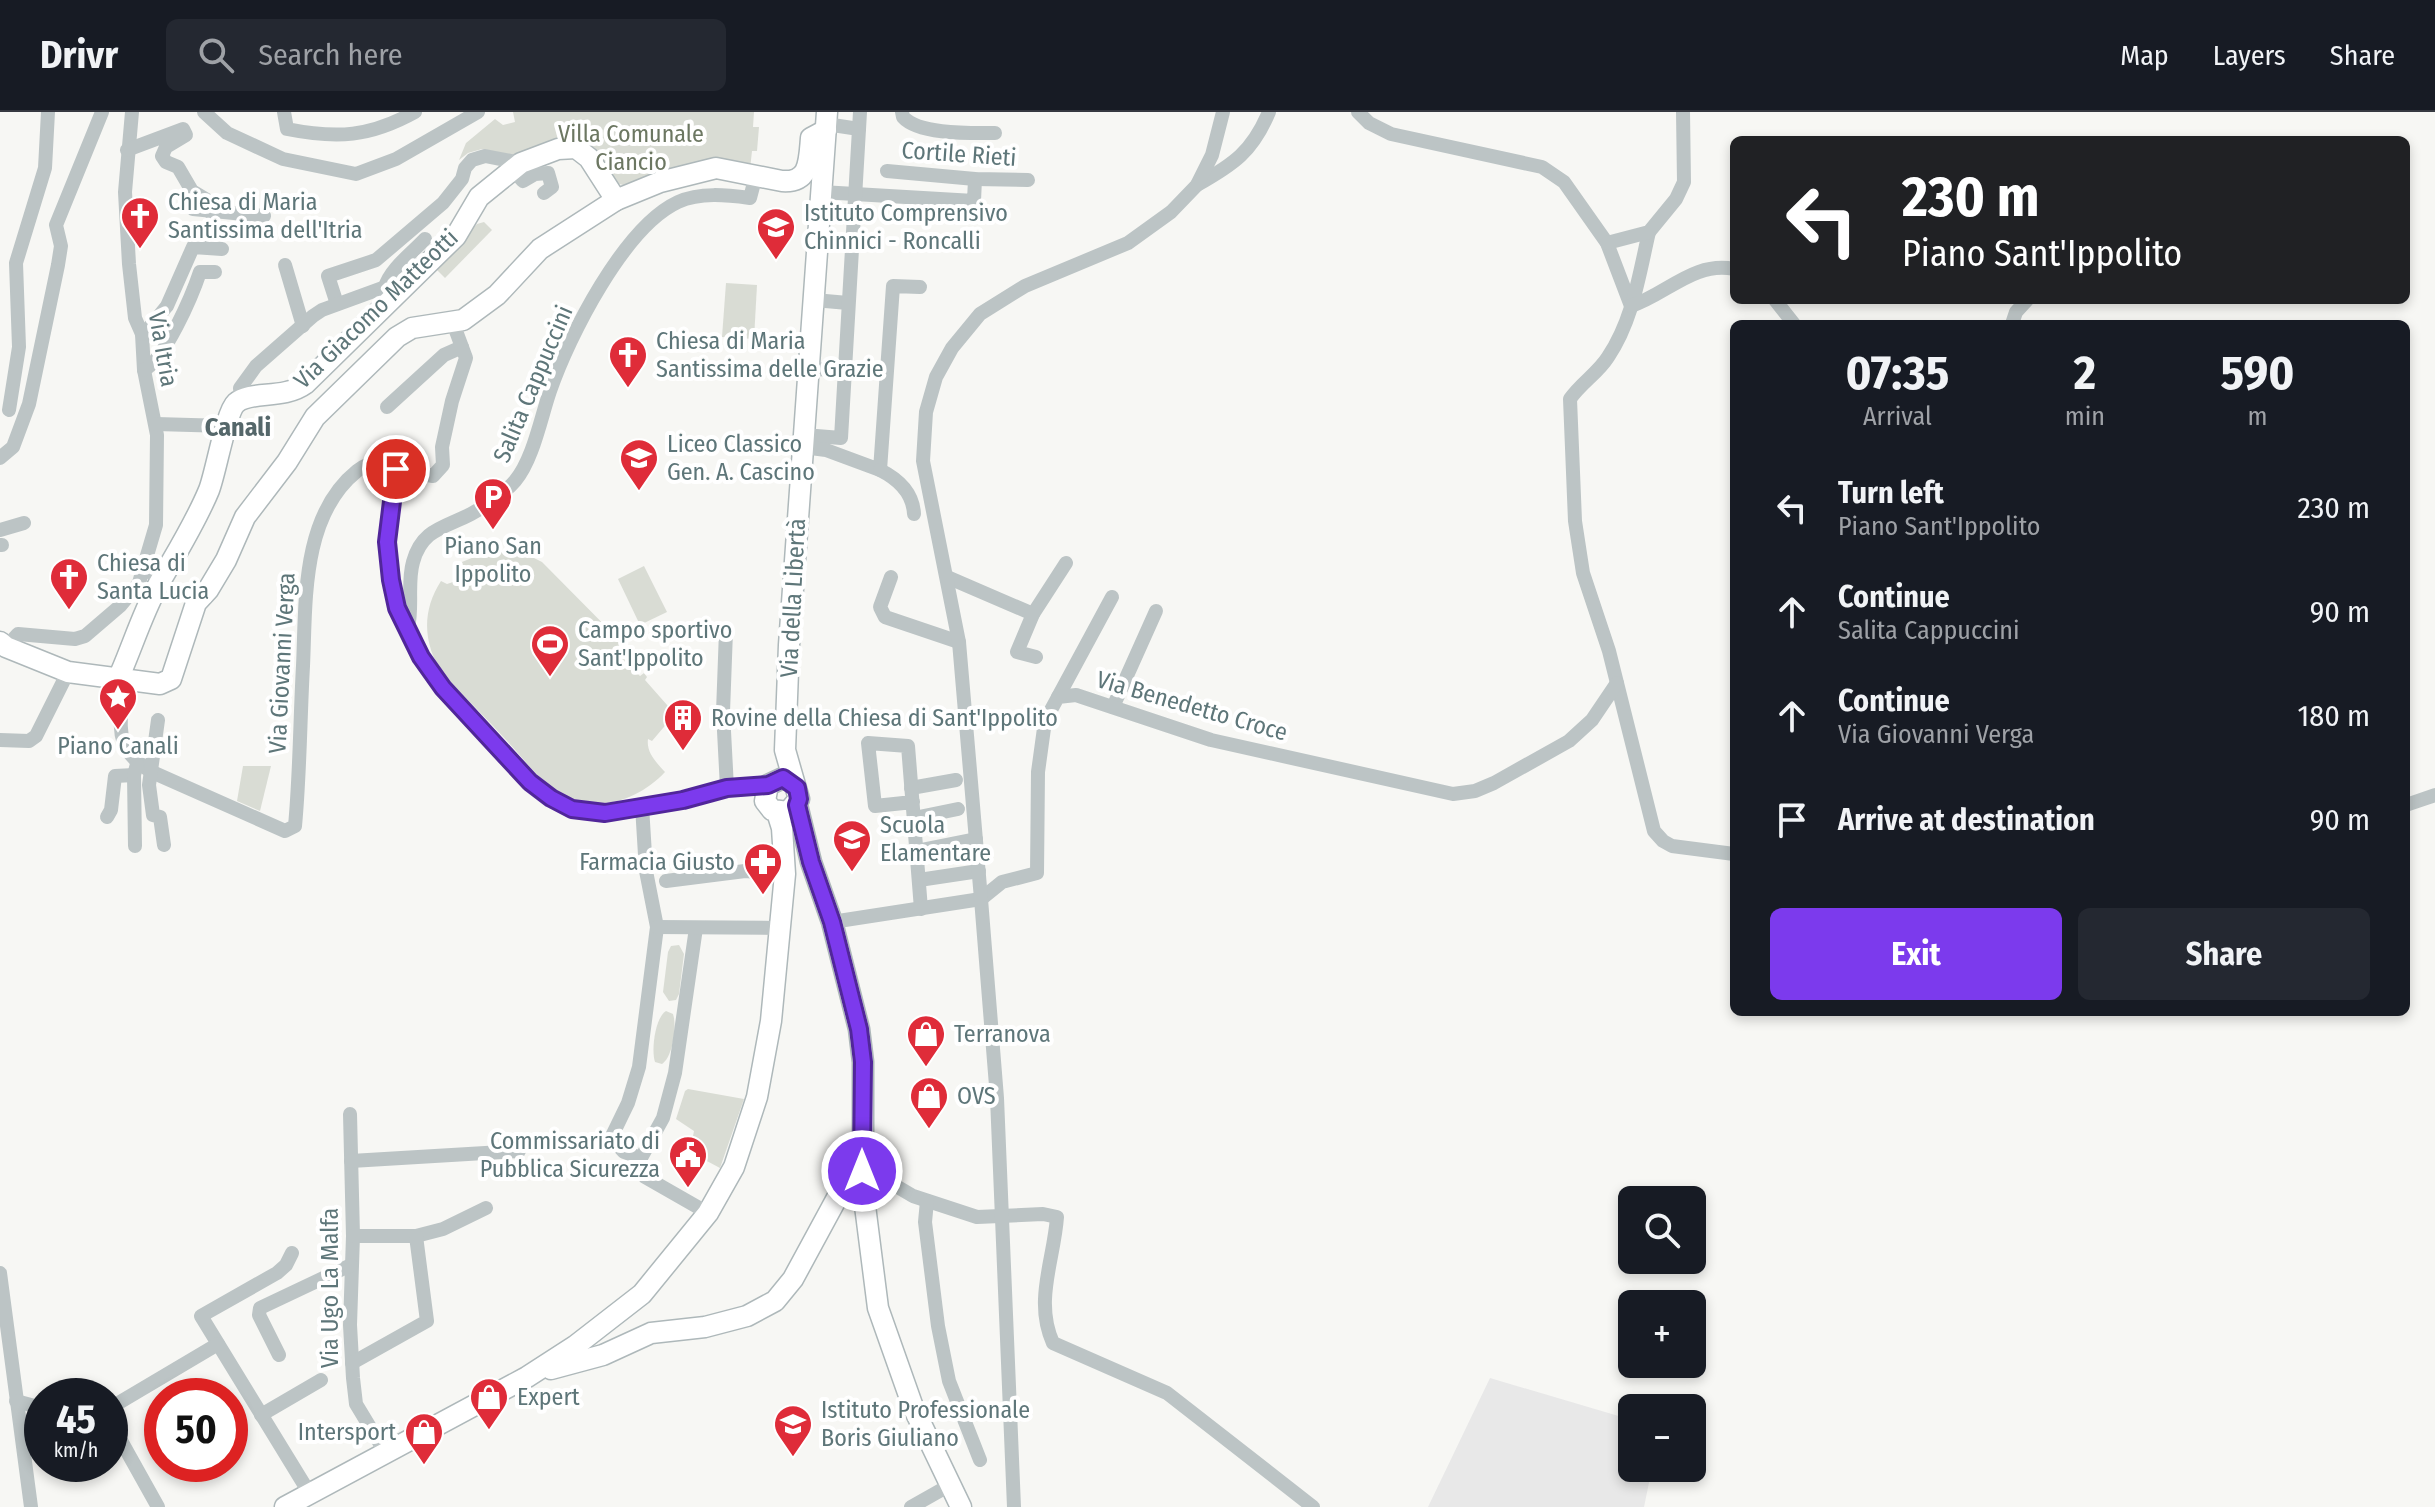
<!DOCTYPE html>
<html lang="en">
<head>
<meta charset="utf-8">
<style>
  :root { --surface:#171b24; --page:#242831; --text:#f1f3f6; --muted:#9ea1a6; --line:#363941; --accent:#7c3aed }
  body { margin:0; font-family:"Fira Sans Condensed",sans-serif; background:var(--page); color:var(--text); height:100vh; display:flex; flex-direction:column; font-size:30px; white-space:nowrap }
  * { box-sizing:border-box; margin:0 }
  p { font-size:26px; color:var(--muted) }
  .icon { flex:none; width:44px; height:44px; fill:none; stroke:currentColor; stroke-width:2; stroke-linecap:round; stroke-linejoin:round }
  .map { position:relative; flex:1; overflow:hidden }
  .sheet { position:absolute; left:1730px; top:208px; width:680px; height:696px; display:flex; flex-direction:column; background:var(--surface); border-radius:12px; box-shadow:0 4px 12px #0003 }
  .sheet>* { flex:none }
  .top-card { position:absolute; left:1730px; top:24px; width:680px; height:168px; border-radius:12px; box-shadow:0 4px 12px #0003; background:#202124; color:#fff; overflow:hidden }
  .buttons { position:absolute; left:1618px; top:1074px; display:grid; gap:16px }
  .buttons a { display:grid; place-items:center; width:88px; height:88px; border-radius:12px; background:var(--surface); box-shadow:0 4px 12px #0003; font-size:40px }
  .speed { position:absolute; left:24px; top:1266px; display:flex; gap:16px; font-size:40px; font-weight:700; text-align:center }
  .speed>* { display:grid; place-content:center; width:104px; height:104px; border-radius:50%; background:var(--surface); box-shadow:0 4px 12px #0003; line-height:1 }
  .speed small { font-size:20px; font-weight:400 }
  .speed .limit { border:12px solid #d22; background:#fff; color:#111 }
  .pin { position:absolute; display:grid; place-items:center; width:68px; height:68px; color:#fff; margin:-34px; border:4px solid #fff; border-radius:50%; box-shadow:0 2px 8px #0007 }
  .me { position:absolute; width:88px; margin:-44px; rotate:0deg; stroke-linejoin:round; filter:drop-shadow(0 0 6px #0008) }
  .turn { display:flex; align-items:center; gap:28px; height:168px; padding:0 40px; font-size:36px }
  .turn .icon { width:104px; height:104px; stroke-width:2.5 }
  .turn b { display:block; font-size:56px; line-height:68px }
  .eta { display:flex; justify-content:space-evenly; align-items:center; height:136px; text-align:center }
  .eta b { font-size:48px; font-weight:700; line-height:56px }
  .button { display:flex; gap:16px; margin-top:auto; padding:16px 40px }
  .button a { flex:1; height:92px; border-radius:12px; background:var(--accent); color:#fff; font-size:32px; font-weight:700; line-height:92px; text-align:center }
  .button a+a { background:var(--page); color:var(--text) }
  ul { padding:0; list-style:none }
  li { display:flex; align-items:center; gap:24px; height:104px; padding:0 40px }
  li div { flex:1 }
  li b { display:block; font-size:30px }
  li em { font-style:normal }
  header { display:flex; align-items:center; gap:48px; box-sizing:border-box; height:112px; padding:0 40px; background:var(--surface); border-bottom:2px solid var(--line) }
  header strong { font-size:38px }
  nav { display:flex; gap:44px; margin-inline-start:auto; font-size:28px }
  .search { width:560px; height:72px; background:var(--page); display:flex; align-items:center; gap:20px; box-sizing:border-box; padding:0 28px; border-radius:12px; color:var(--muted); font-size:30px }
  .map>svg:first-child { display:block }
</style>
</head>
<body>
<header>
<strong>Drivr</strong>
<div class="search"><svg class="icon" aria-label="search" viewBox="0 0 24 24"><circle cx="10" cy="10" r="6"/><path d="M15 15l6 6"/></svg>Search here</div>
<nav><a>Map</a><a>Layers</a><a>Share</a></nav>
</header>
<div class="map">
<svg width="2435" height="1395" viewBox="0 0 2435 1395">
  <rect width="100%" height="100%" fill="#f7f7f4"/>
  <path fill="#e8e8e8" d="M1490,1266l142,42v48h20l-8,39h-216z"/>
  <g fill="#d9dcd4">
    <path d="M513,0h241l-1,15h6l-2,24h-5l-2,18 -127,16 -11,-3 -21,-33 -73,7 -36,-7 -14,4 -9,7 7,-17 29,-24 8,6 12,-3z"/>
    <path d="M484,110l8,8 -47,48 -11,-11 43,-43z"/>
    <path d="M726,171l31,2 -3,54 -32,-2z"/>
    <path d="M489,439l35,2 18,9 98,99 -7,8 7,7 4,-3 3,4 -2,3 30,34 -23,27 -4,-2c-2,14 9,24 17,33 -26,28 -69,43 -105,21 -21,-12 -36,-34 -52,-51 -21,-23 -43,-45 -64,-66 -21,-31 -23,-64 -3,-95l6,3 9,-3 4,-9 -3,-8z"/>
    <path d="M644,454l23,46 -27,13 -22,-46z"/>
    <path d="M243,654h28l-11,45 -23,-10z"/>
    <path d="M679,833l5,9 -5,40 -3,6 -7,1 -6,-9 5,-40 3,-6z"/>
    <path d="M666,899l7,3c4,12 0,43 -11,50l-7,-2c-4,-12 0,-44 11,-51z"/>
    <path d="M688,977l56,10 -24,69 -30,-16 4,-21 -18,-12 9,-28z"/>
  </g>
  <g fill="none" stroke-linecap="round" stroke-linejoin="round">
    <g stroke="#aeb8ba" stroke-width="23">
      <g id="secondary">
        <path d="M0,530l6,5 62,25 92,12 11,-5 25,-76 12,-13 18,-30 19,-43 42,-55 28,-45 82,-80 15,-9 51,-8 34,-25 43,-46 76,-49 44,-18 56,-14 66,13c28,2 27,-20 29,-43l15,-8"/>
        <path d="M122,568l-1,-8c12,-28 22,-59 36,-85 18,-32 38,-63 52,-97 7,-18 17,-78 27,-87 15,-13 47,-3 69,-19l151,-148 23,-39 42,-34 37,-14 18,-1 13,10 27,42"/>
        <path d="M794,671l-11,-5 -15,7 -3,16 7,9 16,2 11,-13 -14,-49 4,-105 38,-533"/>
        <path d="M797,693l14,57 21,60 27,107 4,33v128l15,118 35,99 48,100"/>
        <path d="M551,1257l52,-14 48,-22 54,-6 42,-11 28,-15 18,-22 45,-83 25,-6"/>
        <path d="M285,1395l242,-130 48,-31 67,-52 66,-81 26,-46 23,-70 14,-76 14,-147 -3,-46 -5,-16"/>
      </g>
    </g>
    <g stroke="#bcc4c5" stroke-width="14">
      <path d="M132,0l-7,80 4,72 6,54 7,16 2,36 13,65 -1,90 -13,44 20,9"/>
      <path d="M204,0l23,21 56,26 73,15 40,-15 82,-47"/>
      <path d="M284,0l3,17c50,10 83,8 128,-17"/>
      <path d="M902,0l1,5c16,18 69,16 92,16"/>
      <path d="M1358,0l11,11 22,11 151,33 22,15 43,61 24,63"/>
      <path d="M826,12l33,5"/>
      <path d="M127,38l56,-21 3,6 -20,12 -4,9 4,6 12,5 14,24 15,9 3,12"/>
      <path d="M512,57l11,12 12,-7 13,-1 4,14 -8,6"/>
      <path d="M887,59l88,8 53,1"/>
      <path d="M1197,73c37,-21 55,-33 72,-73"/>
      <path d="M821,80l153,9 1,-22"/>
      <path d="M193,97l71,7"/>
      <path d="M1649,120c-10,43 -16,88 -41,125 -10,16 -27,26 -38,42l5,122 8,52 26,78 45,180 9,10 9,5 62,8"/>
      <path d="M1607,131l42,-11 27,-33 8,-17 -1,-70"/>
      <path d="M285,153l18,61"/>
      <path d="M385,175c5,-18 27,-34 40,-48"/>
      <path d="M814,188l34,3"/>
      <path d="M1775,188l19,24"/>
      <path d="M337,192l-9,-28 48,-16 67,-57 19,-24 3,-11 7,-8 13,-4 36,7"/>
      <path d="M1631,194c36,-12 63,-45 103,-37"/>
      <path d="M2012,212l4,-12 11,-12"/>
      <path d="M142,222c10,-7 18,-20 25,-28l26,-59 29,2"/>
      <path d="M808,257l37,1"/>
      <path d="M144,258c21,-11 48,-74 56,-98h15"/>
      <path d="M241,288l-1,-12 16,-22 57,-50 9,-6 63,-23 10,9"/>
      <path d="M387,295l57,-52 18,-8"/>
      <path d="M9,298l10,-63 -3,-84 29,-95 3,-56"/>
      <path d="M156,312l70,2"/>
      <path d="M804,323l37,3 19,-326"/>
      <path d="M803,335l23,3 54,20 13,-184 27,1"/>
      <path d="M0,346l13,-11 16,-43 29,-139 3,-19 -5,-21 46,-113"/>
      <path d="M396,357l37,7 10,-11 -1,-18 10,-46 14,-43 -10,-27 1,-10"/>
      <path d="M880,358c18,9 33,23 34,44"/>
      <path d="M0,418l24,-7"/>
      <path d="M0,433h2"/>
      <path d="M891,465l-11,30 5,10 74,25"/>
      <path d="M947,465l86,37"/>
      <path d="M408,516c5,-22 -1,-45 5,-66 9,-33 31,-34 58,-48 13,-7 34,-21 44,-33 18,-21 26,-64 35,-90 19,-55 74,-164 128,-189 22,-10 49,-7 72,-4l6,-23"/>
      <path d="M726,519l-3,81 4,76"/>
      <path d="M6,535l12,-13 57,5 10,-3 35,-30 19,-23 4,-14"/>
      <path d="M1036,545l-19,-5 16,-38 33,-51"/>
      <path d="M122,568c2,43 -14,66 30,92l133,59 10,-5c5,-53 5,-107 8,-160 3,-64 -2,-150 54,-195 13,-10 26,-12 39,-2l-9,73 4,38 6,28 24,49 22,31 87,94 21,16 21,11 33,4 78,-13 44,-12 41,-3"/>
      <path d="M1058,585l54,-100"/>
      <path d="M1113,595l43,-96"/>
      <path d="M158,608l-9,65 4,30 7,2 4,28"/>
      <path d="M0,628l29,1 7,-5 32,-64"/>
      <path d="M911,676l45,-8"/>
      <path d="M913,690l-38,4 -7,-63 40,3 13,163"/>
      <path d="M2406,693l29,-10"/>
      <path d="M642,694l4,65 11,56 -18,140 -11,36 -17,35 13,14 17,6 22,-40 12,-45 21,-145"/>
      <path d="M107,705l4,-7 4,-34 19,-1"/>
      <path d="M914,706l44,-9"/>
      <path d="M135,734l-1,-71 3,-11"/>
      <path d="M916,739l60,-12"/>
      <path d="M919,768l60,-9"/>
      <path d="M666,769l79,-10 40,3"/>
      <path d="M832,810l149,-23 21,-17 35,-9 1,-101 7,-51 13,-24 18,-2 135,45 242,54 22,-3 19,-8 75,-42 23,-21 25,-37"/>
      <path d="M657,815l123,1"/>
      <path d="M350,1002l3,122 -3,89 3,53 3,26 29,48"/>
      <path d="M865,1044l10,17 21,13 17,10 64,21 66,-3 14,3c-3,43 -23,84 -4,126l114,50 146,114"/>
      <path d="M641,1046l-3,9 7,10 63,36"/>
      <path d="M351,1049l168,-10"/>
      <path d="M927,1089l-2,21 13,104 11,55 31,79"/>
      <path d="M353,1124h63l27,-7 43,-21"/>
      <path d="M292,1141l-6,12 -9,8 -76,43 109,178"/>
      <path d="M0,1161l31,234"/>
      <path d="M279,1243l-20,-40 1,-7 91,-43"/>
      <path d="M352,1251l75,-42 -11,-85"/>
      <path d="M16,1289l26,7"/>
      <path d="M110,1296l108,-64"/>
      <path d="M261,1303l60,-35"/>
      <path d="M110,1309l48,86"/>
      <path d="M911,1395l39,-22"/>
      <path d="M1014,1395l-17,-409 -16,-199 -22,-257 -36,-181 3,-49 10,-35 16,-29 28,-34 45,-28 103,-43 43,-31 26,-27 15,-30 11,-43"/>
    </g>
    <use href="#secondary" stroke="#fff" stroke-width="20"/>
  </g>
  <g fill="none" stroke-linecap="round" stroke-linejoin="round">
    <g stroke="#51269a" stroke-width="20">
      <path id="route" d="M396,357l-9,73 4,38 6,28 24,49 22,31 87,94 21,16 21,11 33,4 78,-13 44,-12 41,-3 15,-7 14,10 2,11 -2,6 14,57 21,60 27,107 4,33 -1,109"/>
    </g>
    <use href="#route" stroke="#7c3aed" stroke-width="14"/>
  </g>
  <defs>
    <g id="church-pin" transform="scale(2)"><path d="M0 17L-7.5 6A9.5 9.5 0 1 1 7.5 6Z" fill="#df2c39" stroke="#fff"/><path d="M-1.2-6h2.4v3.5h3.3v2.4h-3.3V6h-2.4V-.1h-3.3v-2.4h3.3Z" fill="#fff"/></g>
    <g id="school-pin" transform="scale(2)"><path d="M0 17L-7.5 6A9.5 9.5 0 1 1 7.5 6Z" fill="#df2c39" stroke="#fff"/><path d="M0-5L7-2L0 1L-7-2ZM-4 1L0 2.5L4 1V4Q0 6-4 4Z" fill="#fff"/></g>
    <g id="parking-pin" transform="scale(2)"><path d="M0 17L-7.5 6A9.5 9.5 0 1 1 7.5 6Z" fill="#df2c39" stroke="#fff"/><path d="M-3.5-5.5H1a3.5 3.5 0 0 1 0 7H-1V5.5H-3.5ZM-1-3.4V-.6H.8a1.4 1.4 0 0 0 0-2.8Z" fill="#fff"/></g>
    <g id="stadium-pin" transform="scale(2)"><path d="M0 17L-7.5 6A9.5 9.5 0 1 1 7.5 6Z" fill="#df2c39" stroke="#fff"/><path d="M0-5a6.5 5 0 1 0 0 10a6.5 5 0 1 0 0-10ZM-3.5-1.8h7v3.6h-7Z" fill="#fff"/></g>
    <g id="sight-pin" transform="scale(2)"><path d="M0 17L-7.5 6A9.5 9.5 0 1 1 7.5 6Z" fill="#df2c39" stroke="#fff"/><path d="M0-6L1.8-2.2L6-1.7L2.9 1.2L3.7 5.4L0 3.3L-3.7 5.4L-2.9 1.2L-6-1.7L-1.8-2.2Z" fill="#fff"/></g>
    <g id="building-pin" transform="scale(2)"><path d="M0 17L-7.5 6A9.5 9.5 0 1 1 7.5 6Z" fill="#df2c39" stroke="#fff"/><path d="M-4-6H4V6H1V3H-1V6H-4ZM-2.5-4.3h1.7v1.8h-1.7ZM.8-4.3h1.7v1.8H.8ZM-2.5-1h1.7V.8h-1.7ZM.8-1h1.7V.8H.8Z" fill="#fff"/></g>
    <g id="pharmacy-pin" transform="scale(2)"><path d="M0 17L-7.5 6A9.5 9.5 0 1 1 7.5 6Z" fill="#df2c39" stroke="#fff"/><path d="M-2-6h4v4h4v4h-4v4h-4v-4h-4v-4h4Z" fill="#fff"/></g>
    <g id="shop-pin" transform="scale(2)"><path d="M0 17L-7.5 6A9.5 9.5 0 1 1 7.5 6Z" fill="#df2c39" stroke="#fff"/><path d="M-5-2.5h2.3a2.7 3.5 0 0 1 5.4 0H5L5.5 6h-11ZM-1.5-2.5h3a1.5 2.3 0 0 0-3 0Z" fill="#fff"/></g>
    <g id="civic-pin" transform="scale(2)"><path d="M0 17L-7.5 6A9.5 9.5 0 1 1 7.5 6Z" fill="#df2c39" stroke="#fff"/><path d="M-.6-6.5H3V-4.5H.6V-3L4-1V1h2V6H-6V1h2V-1L-.6-3ZM-1.2 2.5V6h2.4V2.5Z" fill="#fff"/></g>
  </defs>
  <g fill-rule="evenodd">
    <use href="#church-pin" x="140" y="104"/>
    <use href="#school-pin" x="776" y="115"/>
    <use href="#church-pin" x="628" y="243"/>
    <use href="#school-pin" x="639" y="346"/>
    <use href="#parking-pin" x="493" y="385"/>
    <use href="#church-pin" x="69" y="465"/>
    <use href="#stadium-pin" x="550" y="532"/>
    <use href="#sight-pin" x="118" y="585"/>
    <use href="#building-pin" x="683" y="606"/>
    <use href="#school-pin" x="852" y="727"/>
    <use href="#pharmacy-pin" x="763" y="750"/>
    <use href="#shop-pin" x="926" y="922"/>
    <use href="#shop-pin" x="929" y="984"/>
    <use href="#civic-pin" x="688" y="1043"/>
    <use href="#shop-pin" x="489" y="1285"/>
    <use href="#school-pin" x="793" y="1312"/>
    <use href="#shop-pin" x="424" y="1320"/>
  </g>
  <g text-anchor="middle" dominant-baseline="central" stroke-width="8" stroke-linejoin="round" paint-order="stroke">
    <g font-size="24" fill="#6c7762" stroke="#fff">
      <text x="631" y="22">Villa Comunale<tspan x="631" dy="28">Ciancio</tspan></text>
    </g>
    <g font-size="24" fill="#5e7679" stroke="#fff">
      <text transform="translate(959 42) rotate(4)">Cortile Rieti</text>
      <text transform="translate(376 197) rotate(-44)">Via Giacomo Matteotti</text>
      <text transform="translate(163 237) rotate(80)">Via Itria</text>
      <text transform="translate(533 272) rotate(-67)">Salita Cappuccini</text>
      <text transform="translate(793 486) rotate(-87)">Via della Libertà</text>
      <text transform="translate(282 551) rotate(-87)">Via Giovanni Verga</text>
      <text transform="translate(1192 594) rotate(16)">Via Benedetto Croce</text>
      <text transform="translate(330 1176) rotate(-90)">Via Ugo La Malfa</text>
    </g>
    <g font-size="24" fill="#5e7679" stroke="#fff" text-anchor="start">
      <text x="168" y="90">Chiesa di Maria<tspan x="168" dy="28">Santissima dell'Itria</tspan></text>
      <text x="804" y="101">Istituto Comprensivo<tspan x="804" dy="28">Chinnici - Roncalli</tspan></text>
      <text x="656" y="229">Chiesa di Maria<tspan x="656" dy="28">Santissima delle Grazie</tspan></text>
      <text x="667" y="332">Liceo Classico<tspan x="667" dy="28">Gen. A. Cascino</tspan></text>
      <text x="493" y="434" text-anchor="middle">Piano San<tspan x="493" dy="28">Ippolito</tspan></text>
      <text x="97" y="451">Chiesa di<tspan x="97" dy="28">Santa Lucia</tspan></text>
      <text x="578" y="518">Campo sportivo<tspan x="578" dy="28">Sant'Ippolito</tspan></text>
      <text x="711" y="606">Rovine della Chiesa di Sant'Ippolito</text>
      <text x="118" y="634" text-anchor="middle">Piano Canali</text>
      <text x="880" y="713">Scuola<tspan x="880" dy="28">Elamentare</tspan></text>
      <text x="735" y="750" text-anchor="end">Farmacia Giusto</text>
      <text x="954" y="922">Terranova</text>
      <text x="957" y="984">OVS</text>
      <text x="660" y="1029" text-anchor="end">Commissariato di<tspan x="660" dy="28">Pubblica Sicurezza</tspan></text>
      <text x="517" y="1285">Expert</text>
      <text x="821" y="1298">Istituto Professionale<tspan x="821" dy="28">Boris Giuliano</tspan></text>
      <text x="396" y="1320" text-anchor="end">Intersport</text>
    </g>
    <g font-size="26" font-weight="bold" fill="#55676a" stroke="#fff">
      <text x="238" y="315">Canali</text>
    </g>
  </g>
</svg>
<div class="buttons">
<a><svg class="icon" aria-label="search" viewBox="0 0 24 24"><circle cx="10" cy="10" r="6"/><path d="M15 15l6 6"/></svg></a>
<a>+</a>
<a>−</a>
</div>
<div class="speed"><div>45<small>km/h</small></div><div class="limit">50</div></div>
<div class="pin" style="left:396px;top:357px;background:#d93025"><svg class="icon" aria-label="arrive" viewBox="0 0 24 24"><path d="M6 21V4h12l-3 4 3 4H6"/></svg></div>
<svg class="me" style="left:862px;top:1059px" viewBox="-20 -20 40 40"><circle r="17" fill="#7c3aed" stroke="#fff" stroke-width="3"/><path d="M0-11L8 9 0 5-8 9z" fill="#fff"/></svg>
<div class="top-card">
<div class="turn"><svg class="icon" aria-label="left" viewBox="0 0 24 24"><path d="M17 20v-9H6M10 6l-5 5 5 5"/></svg><div><b>230 m</b>Piano Sant'Ippolito</div></div>
</div>
<section class="sheet">
<div class="eta">
<div><b>07:35</b><p>Arrival</p></div>
<div><b>2</b><p>min</p></div>
<div><b>590</b><p>m</p></div>
</div>
<ul>
<li><svg class="icon" aria-label="left" viewBox="0 0 24 24"><path d="M17 20v-9H6M10 6l-5 5 5 5"/></svg><div><b>Turn left</b><p>Piano Sant'Ippolito</p></div><em>230 m</em></li>
<li><svg class="icon" aria-label="ahead" viewBox="0 0 24 24"><path d="M12 20V5M6 11l6-6 6 6"/></svg><div><b>Continue</b><p>Salita Cappuccini</p></div><em>90 m</em></li>
<li><svg class="icon" aria-label="ahead" viewBox="0 0 24 24"><path d="M12 20V5M6 11l6-6 6 6"/></svg><div><b>Continue</b><p>Via Giovanni Verga</p></div><em>180 m</em></li>
<li><svg class="icon" aria-label="arrive" viewBox="0 0 24 24"><path d="M6 21V4h12l-3 4 3 4H6"/></svg><div><b>Arrive at destination</b></div><em>90 m</em></li>
</ul>
<div class="button"><a>Exit</a><a>Share</a></div>
</section>
</div>
</body>
</html>
